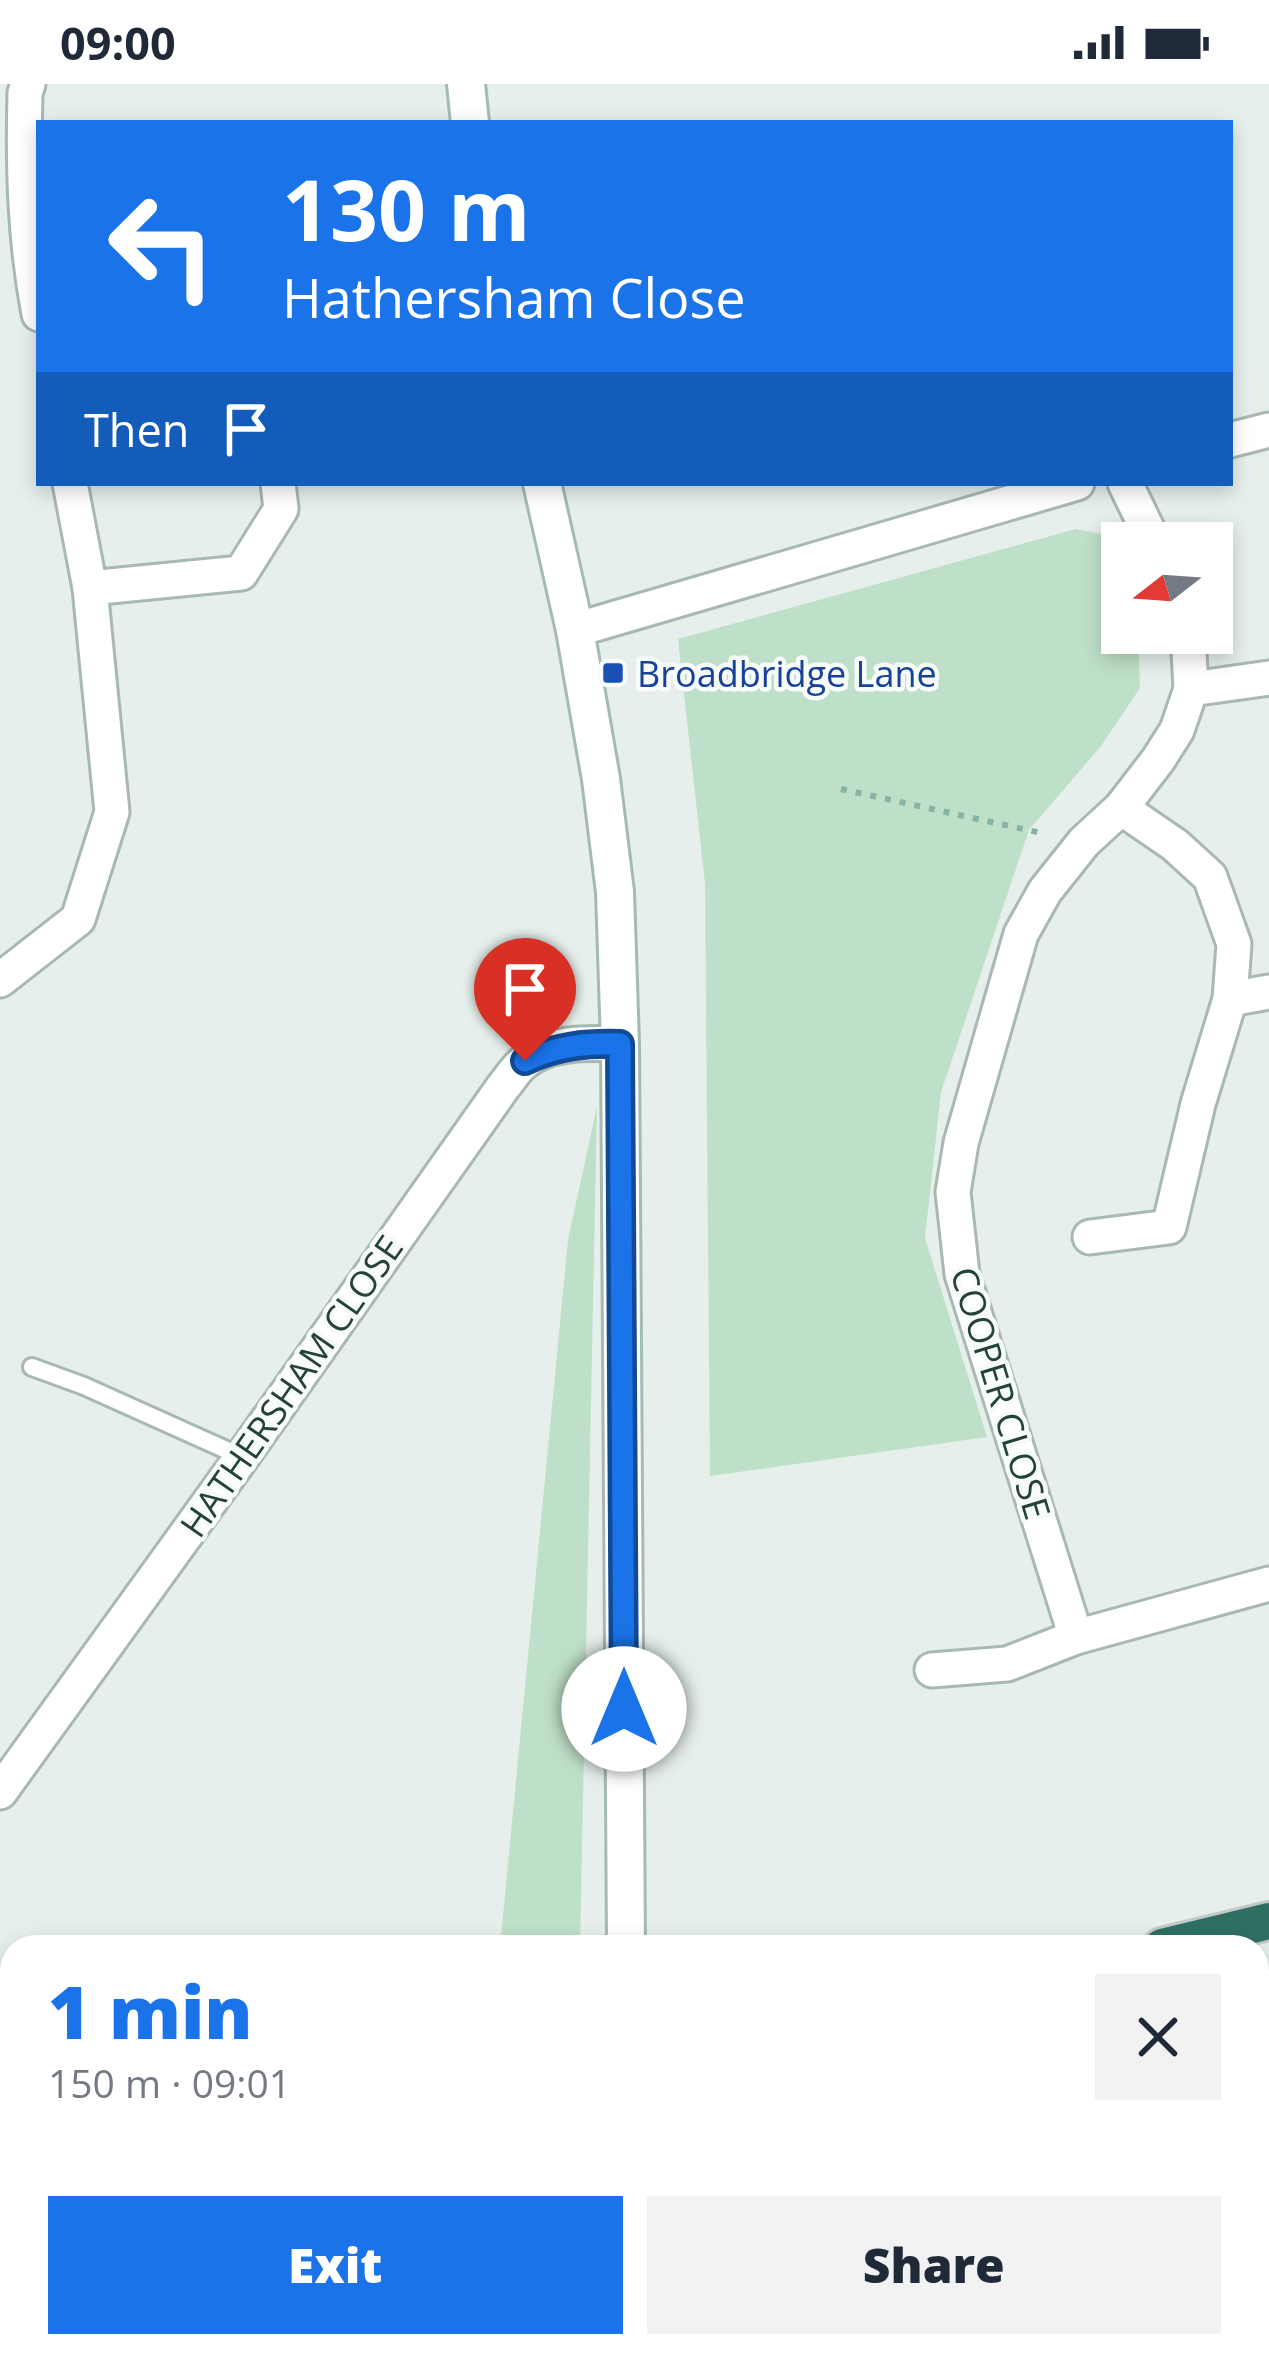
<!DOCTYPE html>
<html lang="en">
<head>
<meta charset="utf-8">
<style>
  :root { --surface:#fff; --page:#f2f2f3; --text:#1f2937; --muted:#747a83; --accent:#1a73e8 }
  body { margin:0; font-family:"Open Sans",sans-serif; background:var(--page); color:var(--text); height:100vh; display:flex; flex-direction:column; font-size:45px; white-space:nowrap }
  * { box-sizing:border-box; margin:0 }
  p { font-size:39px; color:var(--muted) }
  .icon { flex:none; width:66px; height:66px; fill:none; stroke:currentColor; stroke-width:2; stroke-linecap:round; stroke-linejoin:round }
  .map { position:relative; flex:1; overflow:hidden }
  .side { position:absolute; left:0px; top:1851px; width:1269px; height:423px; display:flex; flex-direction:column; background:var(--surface); border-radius:36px 36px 0 0; box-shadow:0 6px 18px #0003 }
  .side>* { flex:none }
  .banner { position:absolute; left:36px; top:36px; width:1197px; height:366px; border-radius:0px; box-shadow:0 6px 18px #0003; background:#1a73e8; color:#fff; overflow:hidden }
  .needle { width:78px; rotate:253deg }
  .tools { position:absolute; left:1101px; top:438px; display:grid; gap:24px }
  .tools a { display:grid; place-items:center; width:132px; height:132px; border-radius:0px; background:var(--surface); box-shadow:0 6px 18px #0003; font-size:60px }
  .pin { position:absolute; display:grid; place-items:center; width:102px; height:102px; color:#fff; margin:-123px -51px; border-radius:50% 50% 50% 0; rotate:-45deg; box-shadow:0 0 12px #0007 }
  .pin .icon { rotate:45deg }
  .me { position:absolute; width:132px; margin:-66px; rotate:0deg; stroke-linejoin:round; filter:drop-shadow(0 0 9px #0008) }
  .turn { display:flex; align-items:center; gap:42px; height:252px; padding:0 48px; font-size:54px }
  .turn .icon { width:156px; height:156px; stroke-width:2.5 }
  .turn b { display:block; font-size:84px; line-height:102px }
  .then { display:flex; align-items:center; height:114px; padding:0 48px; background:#0003; gap:24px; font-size:45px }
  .round { display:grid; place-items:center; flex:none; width:126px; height:126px; border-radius:0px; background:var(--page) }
  .overview { display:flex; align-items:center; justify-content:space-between; height:204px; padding:0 48px }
  h1 { font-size:72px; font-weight:800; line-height:90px; color:var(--accent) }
  .action { display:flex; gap:24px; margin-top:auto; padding:24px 48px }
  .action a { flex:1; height:138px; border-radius:0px; background:var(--accent); color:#fff; font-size:48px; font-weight:800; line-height:138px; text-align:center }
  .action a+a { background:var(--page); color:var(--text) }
  .status { display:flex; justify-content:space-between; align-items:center; height:84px; padding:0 60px; background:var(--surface); direction:ltr }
  .status svg { height:33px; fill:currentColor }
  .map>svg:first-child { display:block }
</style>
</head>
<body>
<div class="status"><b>09:00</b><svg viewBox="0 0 49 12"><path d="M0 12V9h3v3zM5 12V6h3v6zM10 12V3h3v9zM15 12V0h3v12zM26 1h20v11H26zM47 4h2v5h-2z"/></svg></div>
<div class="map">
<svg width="1269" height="2272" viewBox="0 0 1269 2272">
  <rect width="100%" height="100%" fill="#e6efeb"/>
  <g fill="#bfe0c8">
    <path d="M1076,445l25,5c23,43 21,51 21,99h16l2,55 -39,58 -72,84 -88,262 -16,146 62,199 -277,39 -5,-592 -27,-245z"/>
    <path d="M597,1022l-17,841h-80l68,-707z"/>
    <path d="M1269,2016v256h-766v-10h754v-244z"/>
  </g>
  <path fill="#8ec9d4" d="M310,2262h193v10h-224z"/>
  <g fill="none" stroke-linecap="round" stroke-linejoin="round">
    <g stroke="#a8b8b2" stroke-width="22">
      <path id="lane" d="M32,1283l52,19 158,71"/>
    </g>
    <g stroke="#a8b8b2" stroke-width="39">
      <g id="street">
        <path d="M28,0l-3,9c-2,75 0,147 14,221"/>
        <path d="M1230,356l39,-10"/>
        <path d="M1125,399l29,60"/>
        <path d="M90,504l151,-15 40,-64 -3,-26"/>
        <path d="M575,546l502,-147"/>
        <path d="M1191,605l78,-11"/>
        <path d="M0,896l78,-61 34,-107 -22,-224 -20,-105"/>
        <path d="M1230,915l39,-7"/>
        <path d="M1090,1153l79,-10 29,-123 32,-105 4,-55 -24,-67 -35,-32 -54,-37"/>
        <path d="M1076,1553l-114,-363 -9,-82 8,-49 60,-209 24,-43 39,-49 37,-34 37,-48 19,-30 14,-41 -3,-56"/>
        <path d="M932,1586l75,-6 69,-27 193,-53"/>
        <path d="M0,1708l242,-335 261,-370c6,-7 12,-17 19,-23 25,-23 67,-21 98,-20"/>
      </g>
    </g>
    <g stroke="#a4bbb3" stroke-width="42">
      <g id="secondary">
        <path d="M466,0l4,39"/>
        <path d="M542,399l33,147 26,149 14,113 5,152 6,903"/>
        <path d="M627,2262v10"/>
      </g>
    </g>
    <g stroke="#c2cac8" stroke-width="42">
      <g id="highway">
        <path d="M1162,1863l107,-26"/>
        <path d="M1257,1939l12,-3"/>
        <path d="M0,2148l12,-3"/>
        <path d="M0,2247l12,-3"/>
      </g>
    </g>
    <path stroke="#86b3a5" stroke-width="6" stroke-dasharray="6 9" stroke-linecap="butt" d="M841,705l205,45"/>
    <use href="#lane" stroke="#fff" stroke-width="16"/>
    <use href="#street" stroke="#fff" stroke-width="33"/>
    <use href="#secondary" stroke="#fff" stroke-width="36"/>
    <use href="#highway" stroke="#2f6f62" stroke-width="36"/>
  </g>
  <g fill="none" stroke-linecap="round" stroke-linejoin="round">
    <g stroke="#114b97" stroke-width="30">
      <path id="route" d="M525,977c31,-15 61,-18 95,-17l4,665"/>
    </g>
    <use href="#route" stroke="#1a73e8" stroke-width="21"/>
  </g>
  <rect fill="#1a4fb4" stroke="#f7fbf9" stroke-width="4.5" x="601" y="577" width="24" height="24" rx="6"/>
  <g text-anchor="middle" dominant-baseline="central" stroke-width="9" stroke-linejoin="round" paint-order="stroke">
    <g font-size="36" fill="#164399" stroke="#f7fbf9" text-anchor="start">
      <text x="637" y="589">Broadbridge Lane</text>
    </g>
    <g font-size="36" fill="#24423a" stroke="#f7fbf9">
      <text transform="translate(291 1302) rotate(-55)">HATHERSHAM CLOSE</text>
      <text transform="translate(1001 1309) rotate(73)">COOPER CLOSE</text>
    </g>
  </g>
</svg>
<div class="tools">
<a><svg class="needle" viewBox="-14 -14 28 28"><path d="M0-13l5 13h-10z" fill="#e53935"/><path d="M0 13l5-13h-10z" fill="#747a83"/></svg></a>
</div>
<div class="pin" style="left:525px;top:977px;background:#d93025"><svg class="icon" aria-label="arrive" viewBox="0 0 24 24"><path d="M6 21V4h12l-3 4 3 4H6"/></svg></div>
<svg class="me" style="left:624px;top:1625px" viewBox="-20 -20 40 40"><circle r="19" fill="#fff"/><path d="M0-13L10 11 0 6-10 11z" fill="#1a73e8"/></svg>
<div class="banner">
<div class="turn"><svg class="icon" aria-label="left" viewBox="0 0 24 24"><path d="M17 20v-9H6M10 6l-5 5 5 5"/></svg><div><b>130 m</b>Hathersham Close</div></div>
<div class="then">Then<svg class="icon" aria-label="arrive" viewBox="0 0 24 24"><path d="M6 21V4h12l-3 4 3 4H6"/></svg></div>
</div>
<section class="side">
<div class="overview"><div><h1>1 min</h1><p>150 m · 09:01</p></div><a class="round"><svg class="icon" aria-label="close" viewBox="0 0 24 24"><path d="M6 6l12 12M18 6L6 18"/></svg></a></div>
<div class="action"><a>Exit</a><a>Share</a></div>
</section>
</div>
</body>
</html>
